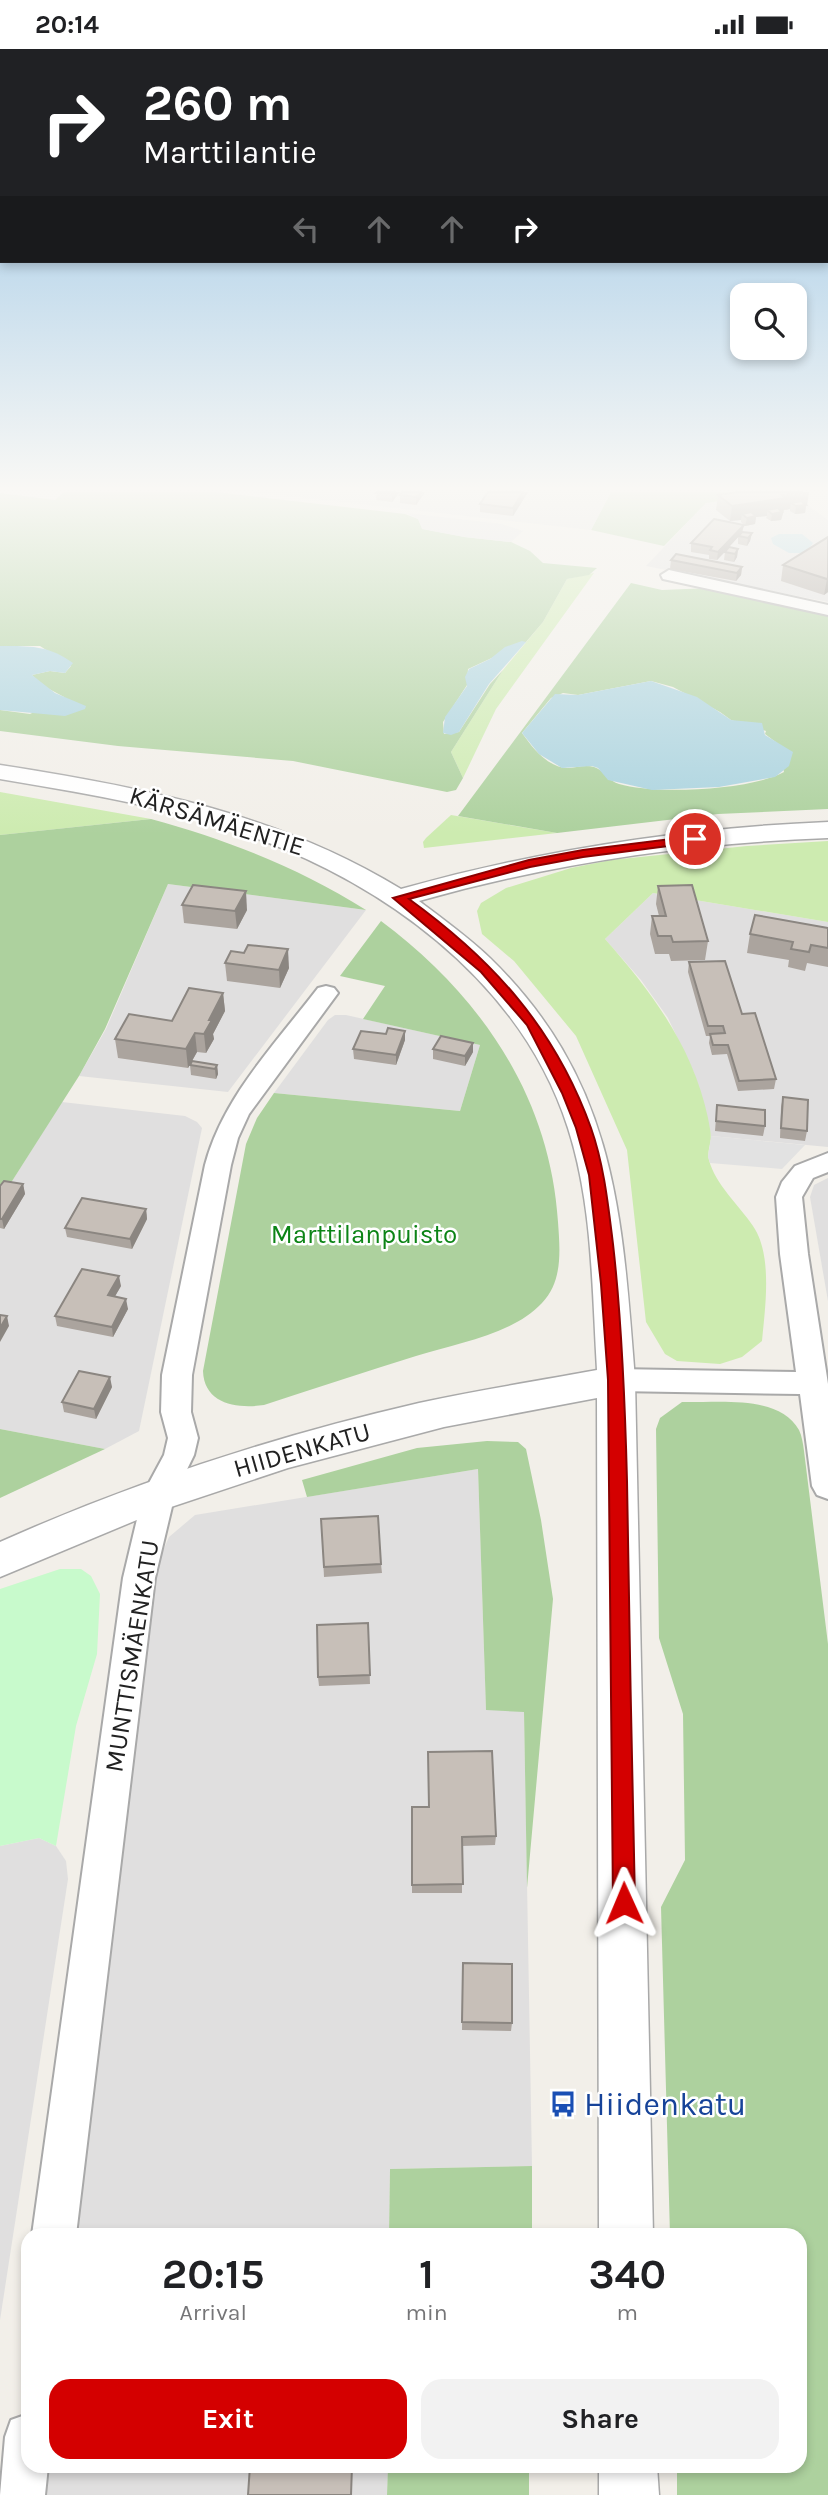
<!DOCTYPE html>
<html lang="en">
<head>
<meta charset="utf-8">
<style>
  :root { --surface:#fff; --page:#f2f2f2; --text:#202124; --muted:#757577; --accent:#d40000 }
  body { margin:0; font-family:Karla,sans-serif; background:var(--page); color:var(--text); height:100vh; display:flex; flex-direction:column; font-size:26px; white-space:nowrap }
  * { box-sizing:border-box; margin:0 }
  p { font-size:23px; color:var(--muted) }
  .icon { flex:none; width:38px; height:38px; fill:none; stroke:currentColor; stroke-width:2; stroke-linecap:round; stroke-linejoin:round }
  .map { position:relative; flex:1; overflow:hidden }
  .sheet { position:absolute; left:21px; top:2179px; width:786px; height:245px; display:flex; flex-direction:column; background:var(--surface); border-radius:21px; box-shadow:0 4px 10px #0003 }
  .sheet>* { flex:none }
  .top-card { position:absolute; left:0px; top:0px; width:830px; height:214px; box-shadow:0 4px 10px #0003; background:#202124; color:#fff; overflow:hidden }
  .tools { position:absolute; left:730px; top:234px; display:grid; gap:14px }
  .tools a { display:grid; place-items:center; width:77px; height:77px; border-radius:14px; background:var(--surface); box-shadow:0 4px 10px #0003; font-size:35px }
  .pin { position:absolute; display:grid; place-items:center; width:60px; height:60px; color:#fff; margin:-30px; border:4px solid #fff; border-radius:50%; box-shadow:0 2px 7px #0007 }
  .me { position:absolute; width:77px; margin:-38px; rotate:359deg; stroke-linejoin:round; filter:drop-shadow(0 0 5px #0008) }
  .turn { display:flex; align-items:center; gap:24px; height:147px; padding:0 28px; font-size:32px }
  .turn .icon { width:91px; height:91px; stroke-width:2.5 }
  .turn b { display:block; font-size:49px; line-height:60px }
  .lanes { display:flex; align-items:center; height:66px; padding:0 28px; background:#0003; justify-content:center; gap:35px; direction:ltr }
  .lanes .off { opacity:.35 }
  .eta { display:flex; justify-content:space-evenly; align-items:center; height:119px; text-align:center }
  .eta b { font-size:42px; font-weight:700; line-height:49px }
  .cta { display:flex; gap:14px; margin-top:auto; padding:14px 28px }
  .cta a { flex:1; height:80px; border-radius:21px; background:var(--accent); color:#fff; font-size:28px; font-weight:700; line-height:80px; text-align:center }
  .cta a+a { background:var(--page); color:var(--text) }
  .status { display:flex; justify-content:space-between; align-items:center; height:49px; padding:0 35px; background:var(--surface); direction:ltr }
  .status svg { height:19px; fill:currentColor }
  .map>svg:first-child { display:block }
</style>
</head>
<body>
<div class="status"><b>20:14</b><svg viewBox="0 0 49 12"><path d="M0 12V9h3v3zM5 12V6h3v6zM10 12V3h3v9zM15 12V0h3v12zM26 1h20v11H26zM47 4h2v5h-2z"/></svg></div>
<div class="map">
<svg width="828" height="2446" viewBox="0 0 828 2446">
  <rect width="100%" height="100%" fill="#f2efe9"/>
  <g fill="#e0dfdf">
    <path d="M780,443h10l38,28v82l-182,-36 60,-63z"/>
    <path d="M168,835l198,26 -138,182 -149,-16 27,-47z"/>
    <path d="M653,844l175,29v225l-117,-11 -17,-63 -26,-55 -27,-38 -36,-41z"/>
    <path d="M335,966h11l134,30 -20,66 -186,-18 54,-73z"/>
    <path d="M62,1053l123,14 12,6 5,6 -63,303 -34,18 -105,-20v-229z"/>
    <path d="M828,1129v123l-18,-104 4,-12z"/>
    <path d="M478,1420l8,240 38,2 8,455 -142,3 -1,66h-315l84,-673 11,-25 26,-22z"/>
    <path d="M39,1789l17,8 10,15 2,18 -68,441v-474z"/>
    <path d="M44,2417h344l-1,29h-346z"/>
  </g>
  <g fill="#cdebb0">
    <path d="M594,524l-98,136 -33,69 -12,-26 52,-82 40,-48 24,-43z"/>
    <path d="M0,743l151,27 -151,16z"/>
    <path d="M451,766l106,18 -133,15 -1,-6 3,-4z"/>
    <path d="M828,792v81l-175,-29 -48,46c47,53 88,108 103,179 1,6 3,14 3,21 -1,7 -4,14 -2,21 6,24 30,45 44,66 20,29 12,82 9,115l-20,16 -22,7 -43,-3 -12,-7 -19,-32 -19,-172 -51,-114 -62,-75 -32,-27 -5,-23 4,-8 25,-15 65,-20 40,-8 136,-14z"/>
  </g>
  <g fill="#add19e" fill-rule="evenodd">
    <path d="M64,443h152l189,22 13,5 5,10 42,8 46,5 19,9 13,12 54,5 -8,7 -22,4 -24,43 -17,20 -58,27 -1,16 -24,37 1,12 15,-2 31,-48 13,-14 -52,82 12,26 -7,12 -9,2 -154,-31 -175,-15 -118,-15v-21l30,4 34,-17 -24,-13 -8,-9 18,-4 15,2 6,-7 -31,-20h-40v-153l55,7z"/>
    <path d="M611,443h169l-74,11 -42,43 -73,-16z"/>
    <path d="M631,534l31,7 49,-2 117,26v195l-110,5 -161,19 -99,-17zM651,632l22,6 47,25 11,8 35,11 -1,3 12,9 7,29c-32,18 -130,23 -165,12 -11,-3 -15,-14 -25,-17 -9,-3 -18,1 -27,1 -20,-1 -35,-21 -45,-35l29,-35 12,-5 15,2z"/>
    <path d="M151,770c77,21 148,49 215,91l-198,-26 -63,145 -26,47 -79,124v-365z"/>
    <path d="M381,872c99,74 169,175 177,301 2,28 5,59 -16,81 -30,32 -85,40 -126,53 -51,16 -101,32 -152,49 -27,4 -60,-1 -61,-34l43,-227 11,-26 17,-25 186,18 20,-66 -117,-26 22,-33 -45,-10z"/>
    <path d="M682,1353c35,1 97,-8 117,28 3,6 4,14 5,21l24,193v851h-151v-29h123v-231h-130l-9,-328 24,-47 -2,-146 -24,-76 -3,-209 4,-11z"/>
    <path d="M0,1380l105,20 -105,49z"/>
    <path d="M487,1392l31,1 8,7 15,71 12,79 -26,289 -3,-176 -38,-2 -8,-241 -171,28 -5,-17 115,-32z"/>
    <path d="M532,2117v69h-143l1,-66z"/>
    <path d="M388,2417h141v29h-142z"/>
  </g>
  <path fill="#c8facc" d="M60,1520h21l10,7 9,18 -3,60 -21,72 -20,120 -17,-8 -39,8v-257z"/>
  <g fill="#e2e2e2">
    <path d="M253,443h358l-20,38z"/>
    <path d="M406,464l96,11 21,7 -12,11 -47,-5 -42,-8 -4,-10z"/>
    <path d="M711,1087l94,9 -23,24 -72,-6 -2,-6z"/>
  </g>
  <g fill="#aad3df">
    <path d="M779,485h23l11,9 -7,10h-17l-16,-9 -2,-6z"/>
    <path d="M522,592l4,1 -37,42 -30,48 -8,3 -8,-2 2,-16 22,-31 -2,-9 4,-8 21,-10 15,-12z"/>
    <path d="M0,597c28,0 49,-1 73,17l-8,10 -15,-2 -18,4 23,18 31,13 -1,3 -20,7 -65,-6z"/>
    <path d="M651,632l46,16 34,23 31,3 3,12 28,17 -4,14 -14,11 -56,10 -67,3 -44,-10 -10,-12 -6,-2 -30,2 -23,-14 -17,-21 33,-39 23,1z"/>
  </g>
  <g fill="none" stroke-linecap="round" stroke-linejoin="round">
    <g stroke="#a9a9a9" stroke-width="4">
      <g id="minor">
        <path d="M669,521l159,35v10l-165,-36 -2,-4z"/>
        <path d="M326,937l8,2 4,5 -89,121 -11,24 -7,27 -39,210 -1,37 7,26 -4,17 -19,39 -20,84 -79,657h-44l91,-657 20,-84 21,-39 4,-17 -7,-26 1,-37 43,-210c18,-68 71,-122 113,-177z"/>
        <path d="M828,1104v19l-15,6 -11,19 6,57 20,130v115l-11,-4 -5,-9 -12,-92 -184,-3 -11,-3 -4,-8 4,-8 11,-3 180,3 -16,-118 -4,-57 6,-15 13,-16z"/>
        <path d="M28,2365v52h20l-3,29h-45l5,-58 6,-17z"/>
      </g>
    </g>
    <g stroke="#a9a9a9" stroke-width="3">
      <g id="tertiary">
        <path d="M0,716c142,22 276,48 401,124 140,-39 281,-61 427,-67v16c-139,5 -275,25 -409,63 24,18 49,36 71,57 127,124 132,256 145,422l18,855h-54l-2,-837 -153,29 -156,41 -132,44 -156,65v-35c134,-60 276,-106 419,-139 59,-13 119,-22 178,-33 -5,-81 -4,-164 -29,-242 -48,-150 -190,-250 -335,-298 -76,-25 -155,-38 -233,-51z"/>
        <path d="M599,2417h58l2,29h-60z"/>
      </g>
    </g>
    <use href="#minor" fill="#fff" fill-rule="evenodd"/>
    <use href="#tertiary" fill="#fff" fill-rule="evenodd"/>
  </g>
  <g fill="#aba49e">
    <path d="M377,443h23l-8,10 -16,-2z"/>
    <path d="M402,443h23l-9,13 -16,-2v-8z"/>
    <path d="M528,443l-15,24 -33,-4v-8z"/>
    <path d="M739,443l68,14h-1l-1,7 -10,1 -5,-3v-2l-6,1 -3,10 -10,1 -5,-3 1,-2 -11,1 -1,7 -10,2 -4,-4v-2l-11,1 -14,-11 2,-15z"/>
    <path d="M743,483l9,1 -2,8 -3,5 -9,-2v-7l-9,10 9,2 -1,8 -3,5 -10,-2 1,-8 -8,8 -8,-1v-4l-18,-3v-9z"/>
    <path d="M828,488v55l-4,3 -43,-14 2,-16z"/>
    <path d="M671,511l71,7 -1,8 -5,6 -66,-12z"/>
    <path d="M658,837l50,55 -3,19 -34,1 -2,-7h-14l-5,-20 2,-18h7l-3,-12z"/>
    <path d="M182,856l65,5 -10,19 -53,-6z"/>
    <path d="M828,879v39l-21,-4 -2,8 -17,-4 1,-7 -42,-7 3,-19z"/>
    <path d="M689,913l53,52 34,65 -2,10 -36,2 -11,-37 -15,1 -3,-12 1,-7h-4l-18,-64z"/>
    <path d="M225,914l64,5 -9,20 -53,-7z"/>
    <path d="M223,944l2,18 -12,23 1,5 -8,14 -9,-1 -9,16 -70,-10 -3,-19 57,-18z"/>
    <path d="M386,985l19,6 -9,25 -42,-6 -1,-10z"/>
    <path d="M473,994v9l-8,14 -32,-7v-10z"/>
    <path d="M190,1016h27l1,9 -2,5 -25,-4z"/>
    <path d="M783,1048l24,34 -2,10 -25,-3 1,-31z"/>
    <path d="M717,1056l48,21 -2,10 -48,-5z"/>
    <path d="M23,1135l2,10 -21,35 -4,-1v-42z"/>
    <path d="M146,1160l1,10 -15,30 -65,-12 -2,-9z"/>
    <path d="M121,1237l-6,10 13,13 -15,28 -56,-11 -2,-10z"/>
    <path d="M112,1338l-16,32 -32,-7 -2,-10z"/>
    <path d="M321,1470l60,45 1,9 -58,4z"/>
    <path d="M368,1574l2,61 -51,2 -1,-9z"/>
    <path d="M412,1758l84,29 -1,9 -33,1v47h-50z"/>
    <path d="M463,1914l49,60 -1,8 -49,-1z"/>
  </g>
  <g fill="#8b8681">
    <path d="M394,443h6l-8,10v-8z"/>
    <path d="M420,443h5l-9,13v-8z"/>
    <path d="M523,443h5l-15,24v-8z"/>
    <path d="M803,443h6l-2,14h-1l-1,7 -10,1 1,-8 -5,-3 -1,6 -6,1 -3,10 -10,1 1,-7 -5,-4v6l-11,1 -1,7 -10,2 2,-8 -5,-4 -1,6 -11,1 2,-15 50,-11z"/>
    <path d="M744,476l-2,8 -25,27 1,-8z"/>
    <path d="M752,484l-2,8 -3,5 1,-8z"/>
    <path d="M738,500l-1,8 -3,5 1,-8z"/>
    <path d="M742,518l-1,8 -5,6 1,-8z"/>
    <path d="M828,529v14l-4,3 3,-16z"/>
    <path d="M246,842l1,19 -10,19 -2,-18z"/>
    <path d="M288,900l1,19 -9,20 -1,-18z"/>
    <path d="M223,944l2,18 -12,23 1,5 -8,14 -2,-19 5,-14z"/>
    <path d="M405,982v9l-9,25v-10z"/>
    <path d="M195,984l2,19 -9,16 -2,-19z"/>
    <path d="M473,994v9l-8,14v-10z"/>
    <path d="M217,1016l1,9 -2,5 -1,-10z"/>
    <path d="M23,1135l2,10 -21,35 -2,-10z"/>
    <path d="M146,1160l1,10 -15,30 -2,-10z"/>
    <path d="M119,1227l2,10 -11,19 -2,-10z"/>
    <path d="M126,1250l2,10 -15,28 -1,-10z"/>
    <path d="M7,1267l2,10 -9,16v-14z"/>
    <path d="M110,1328l2,10 -16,32 -2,-10z"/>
  </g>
  <g fill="#c7bfb8" stroke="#8b8681" stroke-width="2">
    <path d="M377,443h17l-2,2 -16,-1z"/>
    <path d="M402,443h18l-4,5 -16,-2z"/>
    <path d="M488,443h35l-10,16 -33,-4z"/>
    <path d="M739,443h64l-21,3 3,3 -53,8 -14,-11z"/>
    <path d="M801,452l5,4 -10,1 -5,-3z"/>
    <path d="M778,459l4,4 -10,2 -5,-4z"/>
    <path d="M751,463l5,4 -9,2 -5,-4z"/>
    <path d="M714,470l30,6 -26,27 -8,-2 2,-3 -21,-4z"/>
    <path d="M742,483l10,1 -4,5 -9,-2z"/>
    <path d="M828,488v41l-1,1 -44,-14z"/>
    <path d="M729,498l9,2 -3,5 -10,-2z"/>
    <path d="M676,505l66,13 -5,6 -66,-13z"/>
    <path d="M193,836l53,6 -11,20 -53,-6z"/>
    <path d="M692,836l16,56 -35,1 -2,-6h-13l-6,-20h14l-8,-30z"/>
    <path d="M755,866l73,13v20l-17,-3 -2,7 -18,-3 2,-7 -43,-8z"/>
    <path d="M248,896l40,4 -9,21 -54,-7 6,-12 13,2z"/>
    <path d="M725,912l17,53 13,-1 21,66 -37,2 -11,-36h-15l-3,-11 15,-1 -2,-7h-15l-19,-64z"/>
    <path d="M189,939l34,5 -14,27h3l-8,14 -9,-1 -9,16 -71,-10 14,-25 43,7z"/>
    <path d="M388,979l17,3 -9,24 -43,-6 8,-18 25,3z"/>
    <path d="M441,987l32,7 -8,13 -32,-7z"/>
    <path d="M192,1012l25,4 -2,4 -25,-4z"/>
    <path d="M783,1048l25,3 -1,31 -26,-3z"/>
    <path d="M717,1056l48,5v16l-49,-5z"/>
    <path d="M4,1132l19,3 -21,35h-2v-33z"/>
    <path d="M82,1149l64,11 -16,30 -65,-11z"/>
    <path d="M82,1220l37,7 -11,19 18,4 -14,28 -57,-11z"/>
    <path d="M0,1266l7,1 -7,12z"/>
    <path d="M79,1322l31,6 -16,32 -32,-7z"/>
    <path d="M378,1467l3,48 -57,3 -3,-48z"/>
    <path d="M368,1574l2,52 -52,2 -1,-52z"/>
    <path d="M492,1702l4,85 -34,1 1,47 -51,1v-78h17l-1,-55z"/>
    <path d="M463,1914l49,1v59l-50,-1z"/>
    <path d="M245,2185l94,1h-94z"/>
    <path d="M250,2417h102l-1,29h-103z"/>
  </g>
  <linearGradient id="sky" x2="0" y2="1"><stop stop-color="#8fc0e4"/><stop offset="0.56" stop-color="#f9f8f5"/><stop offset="1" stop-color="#f9f8f5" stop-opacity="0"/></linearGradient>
  <rect width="828" height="785" fill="url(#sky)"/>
  <path fill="#d40000" stroke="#8a0000" stroke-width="2" d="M695,787l6,3 -2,3 -116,15 -53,10 -121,32c84,61 146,129 182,229 13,37 17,76 22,116 9,79 12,158 14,237 2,141 5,281 8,422l-4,7 -7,3 -8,-3 -3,-7 -5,-523 -7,-96 -12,-109 -13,-47 -14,-35 -35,-68 -46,-53 -88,-74 136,-38 54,-10z"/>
  <defs>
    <g id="bus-bare" transform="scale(2.1)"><path d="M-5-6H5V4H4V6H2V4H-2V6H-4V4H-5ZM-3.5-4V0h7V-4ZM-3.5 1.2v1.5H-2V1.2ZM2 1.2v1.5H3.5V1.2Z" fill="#1a4fb4" stroke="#fff" stroke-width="2.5" paint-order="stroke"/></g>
  </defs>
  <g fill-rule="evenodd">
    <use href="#bus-bare" x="563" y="2055"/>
  </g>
  <g text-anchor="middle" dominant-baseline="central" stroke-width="5" stroke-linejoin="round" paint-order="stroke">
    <g font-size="26" fill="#222" stroke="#fff">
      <text transform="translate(217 772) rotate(17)">KÄRSÄMÄENTIE</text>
      <text transform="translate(302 1401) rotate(-16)">HIIDENKATU</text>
      <text transform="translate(132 1607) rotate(-81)">MUNTTISMÄENKATU</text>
    </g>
    <g font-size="26" fill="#0c8416" stroke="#fff">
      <text x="364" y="1185">Marttilanpuisto</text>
    </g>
    <g font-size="32" fill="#164399" stroke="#fff" text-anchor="start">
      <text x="584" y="2055">Hiidenkatu</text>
    </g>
  </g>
</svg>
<div class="tools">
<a><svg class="icon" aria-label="search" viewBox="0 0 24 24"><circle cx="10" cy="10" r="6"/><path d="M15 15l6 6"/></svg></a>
</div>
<div class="pin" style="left:695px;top:790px;background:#d93025"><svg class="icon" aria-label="arrive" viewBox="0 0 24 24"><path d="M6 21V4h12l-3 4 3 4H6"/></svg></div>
<svg class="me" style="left:624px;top:1854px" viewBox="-20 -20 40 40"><path d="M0-17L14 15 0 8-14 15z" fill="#d40000" stroke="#fff" stroke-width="4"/></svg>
<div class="top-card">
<div class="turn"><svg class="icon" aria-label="right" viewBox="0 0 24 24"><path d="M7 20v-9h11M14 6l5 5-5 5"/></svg><div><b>260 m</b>Marttilantie</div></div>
<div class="lanes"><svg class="icon off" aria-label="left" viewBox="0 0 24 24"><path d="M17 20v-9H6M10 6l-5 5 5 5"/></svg><svg class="icon off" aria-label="ahead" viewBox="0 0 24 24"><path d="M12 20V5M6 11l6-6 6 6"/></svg><svg class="icon off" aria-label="ahead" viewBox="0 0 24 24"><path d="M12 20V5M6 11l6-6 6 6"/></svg><svg class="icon" aria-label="right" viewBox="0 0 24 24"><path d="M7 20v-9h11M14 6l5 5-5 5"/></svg></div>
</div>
<section class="sheet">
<div class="eta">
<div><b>20:15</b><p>Arrival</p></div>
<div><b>1</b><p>min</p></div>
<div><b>340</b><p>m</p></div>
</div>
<div class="cta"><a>Exit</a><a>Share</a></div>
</section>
</div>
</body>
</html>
